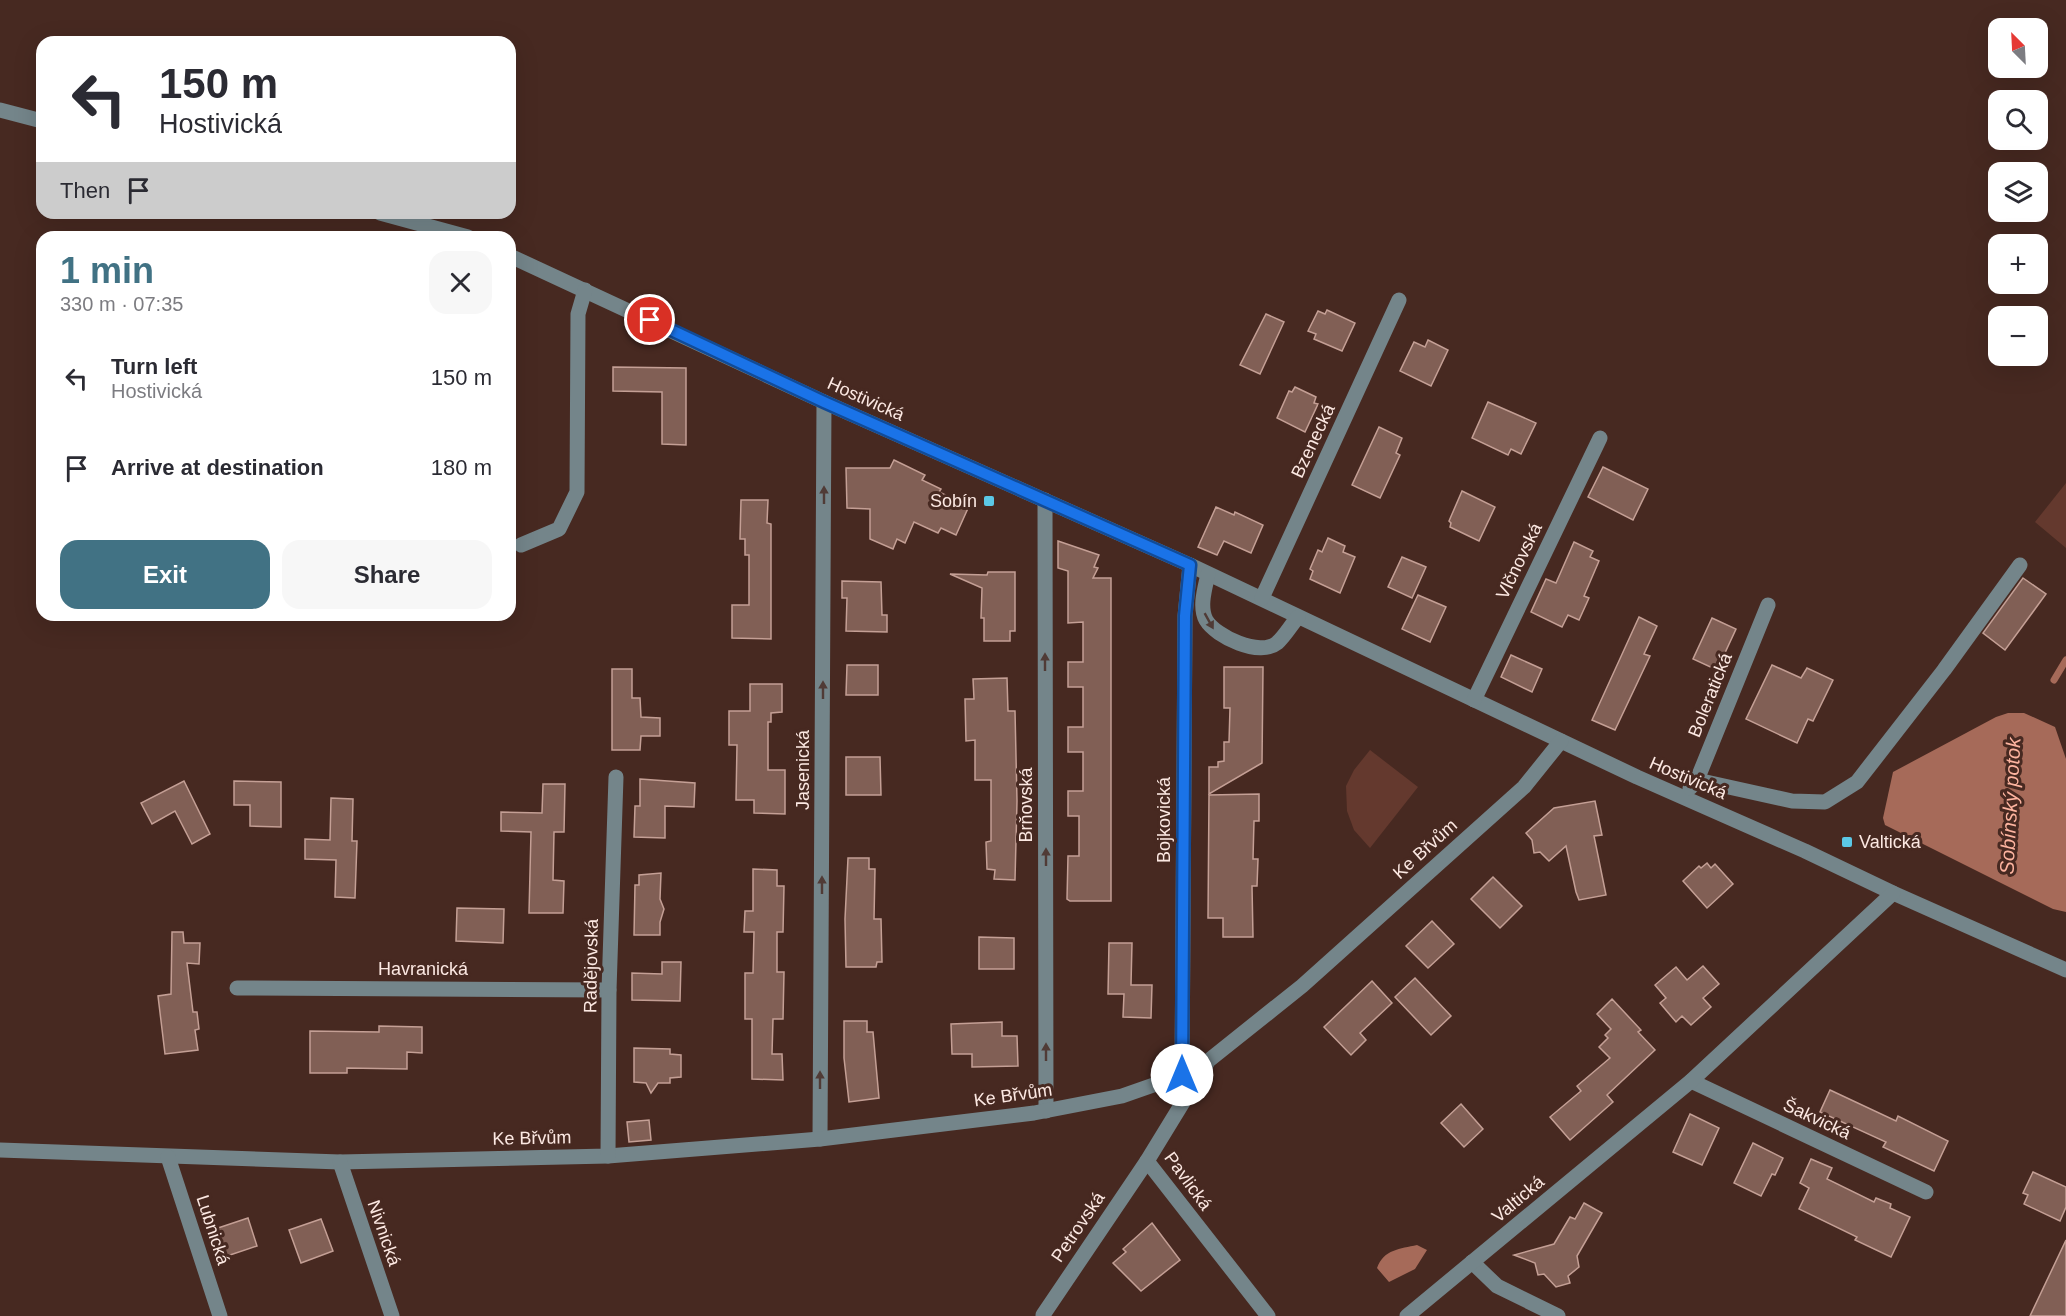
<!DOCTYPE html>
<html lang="en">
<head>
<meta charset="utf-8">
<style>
  :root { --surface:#fff; --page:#f7f7f7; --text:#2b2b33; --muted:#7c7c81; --accent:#417284 }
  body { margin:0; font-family:Arial,sans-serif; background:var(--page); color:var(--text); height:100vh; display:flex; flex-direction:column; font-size:22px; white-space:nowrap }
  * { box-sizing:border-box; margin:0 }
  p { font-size:20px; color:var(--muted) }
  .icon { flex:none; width:33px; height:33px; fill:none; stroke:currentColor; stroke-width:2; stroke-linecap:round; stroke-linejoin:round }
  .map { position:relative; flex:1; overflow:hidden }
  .sheet { position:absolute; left:36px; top:231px; width:480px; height:390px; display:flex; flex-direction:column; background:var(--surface); border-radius:18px; box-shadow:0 6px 24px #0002 }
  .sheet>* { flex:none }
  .banner { position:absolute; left:36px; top:36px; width:480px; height:183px; border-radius:18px; box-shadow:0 6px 24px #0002; background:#fff; color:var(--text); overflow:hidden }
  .needle { width:39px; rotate:336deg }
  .controls { position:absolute; left:1988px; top:18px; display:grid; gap:12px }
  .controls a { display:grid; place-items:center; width:60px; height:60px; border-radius:12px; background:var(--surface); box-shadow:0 6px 24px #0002; font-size:30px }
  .pin { position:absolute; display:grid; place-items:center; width:51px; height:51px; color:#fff; margin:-26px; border:3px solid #fff; border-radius:50%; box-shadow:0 2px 6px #0007 }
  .me { position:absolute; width:66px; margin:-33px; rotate:0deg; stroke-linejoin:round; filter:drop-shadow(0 0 4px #0008) }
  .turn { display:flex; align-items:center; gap:21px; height:126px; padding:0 24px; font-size:27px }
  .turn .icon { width:78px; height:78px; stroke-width:2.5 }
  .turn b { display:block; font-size:42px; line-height:51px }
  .then { display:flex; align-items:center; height:57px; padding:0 24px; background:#0003; gap:12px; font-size:22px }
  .round { display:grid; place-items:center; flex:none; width:63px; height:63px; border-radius:18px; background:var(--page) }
  .summary { display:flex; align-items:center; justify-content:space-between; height:102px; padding:0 24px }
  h1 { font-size:36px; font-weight:600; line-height:45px; color:var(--accent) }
  .primary-button { display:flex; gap:12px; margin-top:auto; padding:12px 24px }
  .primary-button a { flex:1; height:69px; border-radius:18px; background:var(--accent); color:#fff; font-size:24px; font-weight:600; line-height:69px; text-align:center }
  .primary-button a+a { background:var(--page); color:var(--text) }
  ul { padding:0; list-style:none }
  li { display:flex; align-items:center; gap:18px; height:90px; padding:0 24px }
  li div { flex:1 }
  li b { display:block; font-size:22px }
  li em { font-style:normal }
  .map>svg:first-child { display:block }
</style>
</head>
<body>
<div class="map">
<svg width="2066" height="1316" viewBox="0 0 2066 1316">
  <rect width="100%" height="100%" fill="#472921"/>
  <g fill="#64392e">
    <path d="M2066,483v65l-31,-26z"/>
    <path d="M1370,750l48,37 -48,61 -16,-18 -7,-19 -1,-25 8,-16z"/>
  </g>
  <g fill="#a66a59">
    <path d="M2008,713h16l31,14 11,32v153l-13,-3 -168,-84 -2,-7 10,-46 103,-55z"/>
    <path d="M1417,1245l10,5 -12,19 -26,13 -12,-14c7,-19 23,-19 40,-23z"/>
  </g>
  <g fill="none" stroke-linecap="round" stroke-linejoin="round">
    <path stroke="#a66a59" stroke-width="7" d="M2054,680l12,-20"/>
  </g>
  <g fill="#815f55" stroke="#c49f95" stroke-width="1.5">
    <path d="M1327,310l28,13 -13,28 -28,-12 2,-5 -8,-3 10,-20 7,3z"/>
    <path d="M1266,314l18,8 -24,52 -20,-9z"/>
    <path d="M1428,340l20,10 -17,36 -31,-15 14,-29 11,5z"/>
    <path d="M613,367l73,1v77l-24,-1v-52l-49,-1z"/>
    <path d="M1295,387l21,10 -2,6 4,1 -13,28 -28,-14 12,-27 3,1z"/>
    <path d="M1488,402l48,21 -15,31 -10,-5 -3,6 -36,-17z"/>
    <path d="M1379,427l23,11 -6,15 4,2 -20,43 -28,-13z"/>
    <path d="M894,460l31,15 -3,5 19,9 -2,3 30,14 -13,29 -15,-7 -3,5 -24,-11 -9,21 -8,-4 -4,10 -23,-10v-30l-23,-1 -1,-40h44z"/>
    <path d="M1603,467l45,22 -15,31 -45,-23z"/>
    <path d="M1462,491l33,16 -16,34 -29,-14 1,-4 -2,-2z"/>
    <path d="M741,500h27l-1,23 4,1v115l-39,-1v-33h17v-50h-4v-16h-5z"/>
    <path d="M1216,507l18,8 1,-3 28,13 -12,28 -27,-12 -7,14 -19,-8z"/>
    <path d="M1328,538l17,8 -2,6 12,5 -15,36 -30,-14 3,-8 -3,-2 8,-19 4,2z"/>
    <path d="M1058,541l41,14 -5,12 4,1 -5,10h18v323h-41l-3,-2 1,-43h11v-40h-11v-25h15v-39h-15v-25h15v-40h-15v-25h15v-40l-15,1v-52l-10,-3z"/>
    <path d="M1574,542l19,9 -3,6 9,4 -15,35 5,2 -10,22 -11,-5 -6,12 -31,-15 15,-33 10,4z"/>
    <path d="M1402,557l24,10 -14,31 -24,-11z"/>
    <path d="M988,572h27v59h-5v10h-26v-23h-3l1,-30 -32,-14 37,1z"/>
    <path d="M2023,578l23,16 -41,56 -22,-17z"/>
    <path d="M842,581l39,1 1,33h5v17l-41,-1 1,-33h-5z"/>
    <path d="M1418,595l28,12 -16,35 -28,-13z"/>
    <path d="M1639,617l18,9 -13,28 6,2 -35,74 -23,-10z"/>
    <path d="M1712,618l24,11 -19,41 -24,-11z"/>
    <path d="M1511,655l31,14 -10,23 -31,-15z"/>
    <path d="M847,665h31v30h-32z"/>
    <path d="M1772,665l29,13 6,-10 26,12 -20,41 -5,-2 -11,24 -51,-24z"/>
    <path d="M1224,667h39l-1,96 -53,31v-27h9v-5l6,-1v-19h5l1,-34h-6z"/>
    <path d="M612,669h20v29h8l1,19 19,1v18h-19l-1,14h-28z"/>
    <path d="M1007,678l1,33h7l2,90 -2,79 -21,-1 1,-9 -8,-1 -1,-27 5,-1v-61h-16v-40l-9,1 -1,-42h9l-1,-20z"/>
    <path d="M750,684h32v28l-11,1v9h-3v48h17v44l-31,-1v-13h-18l1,-55h-8v-34h21z"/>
    <path d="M846,757h34l1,38h-35z"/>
    <path d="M640,779l55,4 -1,24 -29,-1v32l-31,-1 1,-31h5z"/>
    <path d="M184,781l26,53 -18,10 -17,-33 -23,13 -11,-21z"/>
    <path d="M234,781l47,1v45l-31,-1v-21h-16z"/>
    <path d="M543,784h22l-1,48h-10l-1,48 11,1 -1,32h-34l2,-81 -30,-1v-19l41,1z"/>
    <path d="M1259,794v27h-5l-1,38h5l-1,27h-5l1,51h-30v-19h-15l1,-123z"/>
    <path d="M331,798l22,1 -1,42h5l-2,57 -20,-1 1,-37 -31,-1v-20l25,1z"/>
    <path d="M1595,801l7,34 -8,1 12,59 -27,5 -3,-8 -10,-46 -17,15 -9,-9 -6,1 -2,-13 -6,-7 28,-25z"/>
    <path d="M848,858h21v11h6l-1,50h7l1,43h-5l-1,5h-30l-1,-48z"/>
    <path d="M1707,863l4,5 4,-4 18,20 -26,24 -24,-27 16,-15 2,2z"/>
    <path d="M753,869l24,1v16h7l-1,46h-6v40h7l-1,47h-10l-1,35h10l1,26 -31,-1v-60h-7v-46h8l1,-41h-10l1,-21h8z"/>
    <path d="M661,873l-1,26 4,10 -4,13v13h-26l1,-50h4v-10z"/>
    <path d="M1493,877l29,29 -22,22 -29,-29z"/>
    <path d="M457,908l47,1 -1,34 -47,-2z"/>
    <path d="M1432,921l22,23 -26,24 -22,-22z"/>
    <path d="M172,932h11l1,11h16l-1,21 -12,-1 6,49h4l2,17 -4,1 3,20 -33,4 -7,-58 13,-2z"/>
    <path d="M979,937l35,1v31h-35z"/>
    <path d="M1109,943h23l-1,42h21l-1,33 -28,-1 1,-23h-16z"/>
    <path d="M662,962h19l-1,39 -48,-1v-27l30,1z"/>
    <path d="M1703,966l16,18 -16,14 8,9 -20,18 -9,-9 -6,6 -16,-19 6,-5 -11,-13 21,-18 11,13z"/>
    <path d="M1415,978l36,38 -20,19 -36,-38z"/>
    <path d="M1372,981l20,22 -32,30 6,7 -15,15 -27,-28z"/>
    <path d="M1612,999l29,31 -3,2 17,18 -48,45 6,7 -43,38 -20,-23 31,-26 -4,-5 33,-28 -11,-11 9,-9 -3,-3 6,-6 -14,-15z"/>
    <path d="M844,1021h23v11h6l6,66 -30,4 -5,-44z"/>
    <path d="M1002,1022v14h15l1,30 -46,1v-13h-20l-1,-30z"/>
    <path d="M379,1026l43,1v26l-15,-1v17l-60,-1v5h-37v-42l69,1z"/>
    <path d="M634,1048l36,1v5l11,1v22l-11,1v5h-12l-7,10 -5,-10 -12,-1z"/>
    <path d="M1830,1090l66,31 2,-5 50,25 -14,30 -51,-24 3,-5 -66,-30z"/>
    <path d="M1461,1104l22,25 -19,18 -23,-24z"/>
    <path d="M1690,1114l29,14 -17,37 -29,-13z"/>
    <path d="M649,1120l2,20 -22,2 -2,-20z"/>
    <path d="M1753,1143l30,15 -8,17 -3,-1 -11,22 -27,-13z"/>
    <path d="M1811,1159l21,9 -5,11 47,23 2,-4 15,6 -1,4 20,9 -19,40 -36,-17 2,-3 -58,-28 10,-21 -9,-5z"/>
    <path d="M2033,1172l33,15v20l-6,14 -36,-17 4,-9 -5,-2z"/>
    <path d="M1584,1203l18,10 -25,43 2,11 -11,9 2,7 -14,4 -12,-13 -6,1 -3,-12 -21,-8 40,-11 16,-27 5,2z"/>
    <path d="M248,1218l9,28 -30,10 -9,-28z"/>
    <path d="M321,1219l12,32 -32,12 -12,-33z"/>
    <path d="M1152,1223l28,37 -39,31 -28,-28 13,-11 -3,-3z"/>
    <path d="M2066,1240v76h-36z"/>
  </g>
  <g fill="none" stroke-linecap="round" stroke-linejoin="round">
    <g stroke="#74858a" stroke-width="15">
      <path d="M0,110l42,11"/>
      <path d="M380,213l88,24"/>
      <path d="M510,256l314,146 366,163 447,212 168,74 88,42 173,77"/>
      <path d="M1045,500l1,611"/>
      <path d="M521,545l38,-16 18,-37 1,-178 7,-24"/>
      <path d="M1208,574c-3,14 -9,33 -2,46 10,17 54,37 71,23 8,-7 14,-18 21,-26"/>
      <path d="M1262,598l137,-298"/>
      <path d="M1474,700l126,-262"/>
      <path d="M1697,780l95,21 33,1 32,-20 87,-112 76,-105"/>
      <path d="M1690,788l7,-8 71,-175"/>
      <path d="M237,988l372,2"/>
      <path d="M1207,1063l-60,98 121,155"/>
      <path d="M1182,1075l3,-459 5,-51"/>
      <path d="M1691,1081l235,111"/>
      <path d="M820,1139l4,-737"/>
      <path d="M0,1150l340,12 268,-6 212,-17 214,-26 88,-17 60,-21 26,-14 94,-75 222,-199 37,-46"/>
      <path d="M608,1156l1,-166 7,-213"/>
      <path d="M168,1157l52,159"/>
      <path d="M340,1162l52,154"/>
      <path d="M1472,1262l25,24 61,30"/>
      <path d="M1043,1315l104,-154"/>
      <path d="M1407,1316l284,-235 202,-188"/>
    </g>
  </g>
  <defs><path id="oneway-solid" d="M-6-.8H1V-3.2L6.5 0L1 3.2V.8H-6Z" transform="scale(1.5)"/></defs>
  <g fill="#503b36">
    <use href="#oneway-solid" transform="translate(824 495) rotate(-90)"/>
    <use href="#oneway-solid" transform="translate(1209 621) rotate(61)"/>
    <use href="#oneway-solid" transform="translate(1045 662) rotate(-90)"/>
    <use href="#oneway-solid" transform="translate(823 690) rotate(-90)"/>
    <use href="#oneway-solid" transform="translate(1046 857) rotate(-90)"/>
    <use href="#oneway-solid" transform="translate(822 885) rotate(-90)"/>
    <use href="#oneway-solid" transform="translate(1046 1052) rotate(-90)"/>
    <use href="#oneway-solid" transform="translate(820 1080) rotate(-90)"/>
  </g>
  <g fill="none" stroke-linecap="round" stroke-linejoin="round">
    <g stroke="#114b97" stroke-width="15">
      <path id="route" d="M650,320l174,82 366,163 -5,51 -3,459"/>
    </g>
    <use href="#route" stroke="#1a73e8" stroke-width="10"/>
  </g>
  <g fill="#5bc8e6" stroke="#472921" stroke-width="2">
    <rect x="983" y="495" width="12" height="12" rx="3"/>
    <rect x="1841" y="836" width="12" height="12" rx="3"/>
  </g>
  <g text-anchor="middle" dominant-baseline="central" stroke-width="6" stroke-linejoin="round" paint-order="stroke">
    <g font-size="18" fill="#fce8e2" stroke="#472921">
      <text transform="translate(866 399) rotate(24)">Hostivická</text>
      <text transform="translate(1313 441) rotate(-65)">Bzenecká</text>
      <text transform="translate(1519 561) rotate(-64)">Vlčnovská</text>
      <text transform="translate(1710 695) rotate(-68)">Boleratická</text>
      <text transform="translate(803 770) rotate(-90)">Jasenická</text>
      <text transform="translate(1688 778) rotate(23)">Hostivická</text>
      <text transform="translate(1026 805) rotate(-90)">Brňovská</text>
      <text transform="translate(1164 820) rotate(-90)">Bojkovická</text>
      <text transform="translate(1425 849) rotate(-42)">Ke Břvům</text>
      <text transform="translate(591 966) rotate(-89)">Radějovská</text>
      <text x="423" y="969">Havranická</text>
      <text transform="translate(1013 1095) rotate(-8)">Ke Břvům</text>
      <text transform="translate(1817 1119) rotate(25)">Šakvická</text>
      <text transform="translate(532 1138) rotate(-1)">Ke Břvům</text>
      <text transform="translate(1188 1181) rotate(54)">Pavlická</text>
      <text transform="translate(1518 1199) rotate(-40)">Valtická</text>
      <text transform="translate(1078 1227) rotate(-56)">Petrovská</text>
      <text transform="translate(213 1230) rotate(72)">Lubnická</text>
      <text transform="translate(384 1233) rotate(71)">Nivnická</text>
    </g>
    <g font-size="18" fill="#fce8e2" stroke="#472921" text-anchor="end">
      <text x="977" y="501">Sobín</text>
      <text x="1859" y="842" text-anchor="start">Valtická</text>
    </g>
    <g font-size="20" font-style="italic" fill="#fdb4a0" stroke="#472921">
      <text transform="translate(2010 806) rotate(-87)">Sobínský potok</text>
    </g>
  </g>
</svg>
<div class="controls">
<a><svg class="needle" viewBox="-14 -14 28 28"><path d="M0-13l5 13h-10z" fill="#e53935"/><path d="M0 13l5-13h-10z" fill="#7c7c81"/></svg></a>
<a><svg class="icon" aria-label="search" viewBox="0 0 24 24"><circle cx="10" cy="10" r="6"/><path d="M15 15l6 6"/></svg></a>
<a><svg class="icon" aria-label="layers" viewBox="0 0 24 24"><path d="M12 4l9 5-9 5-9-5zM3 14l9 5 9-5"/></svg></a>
<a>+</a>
<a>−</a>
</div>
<div class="pin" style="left:650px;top:320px;background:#d93025"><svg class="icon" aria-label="arrive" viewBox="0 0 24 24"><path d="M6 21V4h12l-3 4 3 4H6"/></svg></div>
<svg class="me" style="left:1182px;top:1075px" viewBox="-20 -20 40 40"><circle r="19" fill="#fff"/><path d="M0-13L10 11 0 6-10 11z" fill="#1a73e8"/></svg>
<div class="banner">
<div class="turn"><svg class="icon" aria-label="left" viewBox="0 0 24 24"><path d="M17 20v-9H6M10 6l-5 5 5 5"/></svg><div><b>150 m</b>Hostivická</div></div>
<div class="then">Then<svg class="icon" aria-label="arrive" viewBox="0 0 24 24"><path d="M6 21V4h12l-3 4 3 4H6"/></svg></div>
</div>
<section class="sheet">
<div class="summary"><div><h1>1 min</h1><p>330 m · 07:35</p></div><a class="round"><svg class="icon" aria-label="close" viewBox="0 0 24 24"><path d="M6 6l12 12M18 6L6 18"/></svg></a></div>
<ul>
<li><svg class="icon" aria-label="left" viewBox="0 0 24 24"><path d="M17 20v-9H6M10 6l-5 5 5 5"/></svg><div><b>Turn left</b><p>Hostivická</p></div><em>150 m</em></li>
<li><svg class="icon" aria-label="arrive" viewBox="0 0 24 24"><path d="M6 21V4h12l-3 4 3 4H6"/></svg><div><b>Arrive at destination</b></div><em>180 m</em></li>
</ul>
<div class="primary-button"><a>Exit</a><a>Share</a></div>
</section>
</div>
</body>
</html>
